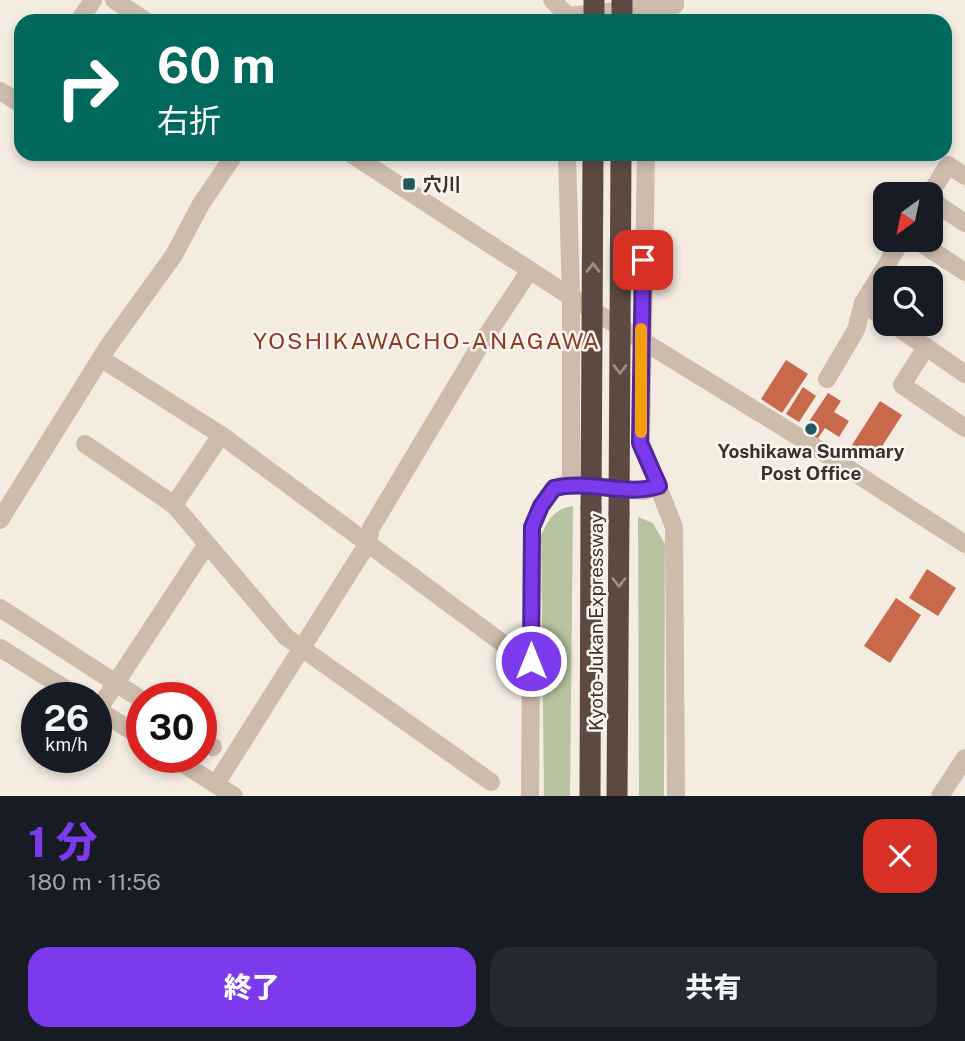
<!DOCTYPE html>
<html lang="ja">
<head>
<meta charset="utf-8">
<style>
  :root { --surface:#171b24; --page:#242831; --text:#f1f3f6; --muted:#9ea1a6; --accent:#7c3aed }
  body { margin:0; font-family:"Public Sans","Noto Sans JP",sans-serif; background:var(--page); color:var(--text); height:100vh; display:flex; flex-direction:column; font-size:26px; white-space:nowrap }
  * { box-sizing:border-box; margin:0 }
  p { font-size:23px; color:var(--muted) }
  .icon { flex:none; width:38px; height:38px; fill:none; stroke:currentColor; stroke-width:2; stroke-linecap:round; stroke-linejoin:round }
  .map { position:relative; height:796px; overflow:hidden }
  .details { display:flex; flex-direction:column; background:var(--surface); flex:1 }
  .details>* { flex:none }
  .guide { position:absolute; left:14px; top:14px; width:938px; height:147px; border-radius:21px; box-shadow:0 4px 10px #0003; background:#00695c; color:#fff; overflow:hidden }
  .needle { width:46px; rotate:213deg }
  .fabs { position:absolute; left:873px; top:182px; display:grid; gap:14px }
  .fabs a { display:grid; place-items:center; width:70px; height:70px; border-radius:14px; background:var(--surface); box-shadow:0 4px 10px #0003; font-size:35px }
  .speed { position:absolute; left:21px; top:682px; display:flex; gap:14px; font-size:35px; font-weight:700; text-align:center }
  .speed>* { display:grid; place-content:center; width:91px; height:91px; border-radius:50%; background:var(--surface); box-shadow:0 4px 10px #0003; line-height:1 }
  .speed small { font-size:18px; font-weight:400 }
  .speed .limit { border:10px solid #d22; background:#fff; color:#111 }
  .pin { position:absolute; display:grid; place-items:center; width:60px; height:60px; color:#fff; margin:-30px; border-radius:14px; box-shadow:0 4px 10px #0006 }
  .me { position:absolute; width:77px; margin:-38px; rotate:0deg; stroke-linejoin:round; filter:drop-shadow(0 0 5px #0008) }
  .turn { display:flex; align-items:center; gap:24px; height:147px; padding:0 28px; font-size:32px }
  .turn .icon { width:91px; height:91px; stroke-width:2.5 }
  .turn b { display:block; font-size:49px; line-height:60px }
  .round { display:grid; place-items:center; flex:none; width:74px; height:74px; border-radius:21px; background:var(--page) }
  .summary { display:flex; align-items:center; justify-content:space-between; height:119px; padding:0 28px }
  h1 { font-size:42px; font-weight:800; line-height:52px; color:var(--accent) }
  .button { display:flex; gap:14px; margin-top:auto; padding:14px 28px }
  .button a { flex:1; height:80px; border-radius:21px; background:var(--accent); color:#fff; font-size:28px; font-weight:800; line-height:80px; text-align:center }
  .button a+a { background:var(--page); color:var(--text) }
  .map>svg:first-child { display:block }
</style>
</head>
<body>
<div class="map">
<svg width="965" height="796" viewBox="0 0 965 796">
  <rect width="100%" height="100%" fill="#f4ebe1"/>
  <g fill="#b8c4a0">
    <path d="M573,506l-3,290h-26l-3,-261c8,-16 13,-26 32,-29z"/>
    <path d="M638,517l15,6 12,21 -1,252h-25z"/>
  </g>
  <g fill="#c8694b">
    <path d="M786,360l22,14 -26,39 -21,-14z"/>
    <path d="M803,387l13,9 -17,26 -13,-8z"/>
    <path d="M828,393l13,8 -7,11 15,9 -10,16 -14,-9 -9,13 -14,-9z"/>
    <path d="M880,401l22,14 -28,44 -22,-14z"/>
    <path d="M927,569l29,19 -18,28 -29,-18z"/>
    <path d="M896,598l25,17 -31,48 -26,-17z"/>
  </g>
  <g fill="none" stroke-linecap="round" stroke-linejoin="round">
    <g stroke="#cdbbac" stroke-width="18">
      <path d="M114,0l32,21"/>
      <path d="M552,0l16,16v5"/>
      <path d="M568,16l107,-11v-5"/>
      <path d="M79,21l14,-21"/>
      <path d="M0,91l21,13"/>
      <path d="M351,154l220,143 241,148 153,99"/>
      <path d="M646,154l-5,289 33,84 2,269"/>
      <path d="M930,194l18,-29 17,11"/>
      <path d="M931,200l34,23"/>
      <path d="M916,240l49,32"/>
      <path d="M863,303l23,16"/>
      <path d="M893,324l72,50"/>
      <path d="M926,347l-24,38 63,43"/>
      <path d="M111,365l110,70 295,218 15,8"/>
      <path d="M827,379l29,-49 7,-27 39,-63"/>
      <path d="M85,444l89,61 112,132 205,145"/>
      <path d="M579,484l65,7 14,-5"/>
      <path d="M174,505l47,-70"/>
      <path d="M0,520l109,-175 65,-90 27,-51 34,-50"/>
      <path d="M0,608l142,92"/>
      <path d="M0,648l80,50"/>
      <path d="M96,709l46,28"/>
      <path d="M98,710l109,-166"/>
      <path d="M201,739l12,8"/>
      <path d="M174,758l60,38"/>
      <path d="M216,784l152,-241 3,-15 110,-184 49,-74"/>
      <path d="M530,796l2,-269 9,-21 13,-18 17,-5v-186l-4,-143"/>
      <path d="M940,796l25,-38"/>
    </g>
    <g stroke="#5c4a42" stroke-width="21">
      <path d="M590,796l1,-288"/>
      <path d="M617,796l2,-282"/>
    </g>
    <g stroke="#5c4a42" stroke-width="21">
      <path d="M594,21v-21"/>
      <path d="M622,21v-20"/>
      <path d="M591,508l2,-354"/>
      <path d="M619,514l2,-360"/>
    </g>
  </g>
  <defs><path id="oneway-chevron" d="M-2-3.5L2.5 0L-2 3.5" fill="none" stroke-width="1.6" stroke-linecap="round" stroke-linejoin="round" transform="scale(1.75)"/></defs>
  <g stroke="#9c8e87">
    <use href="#oneway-chevron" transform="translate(593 268) rotate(-90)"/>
    <use href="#oneway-chevron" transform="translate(620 369) rotate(90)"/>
    <use href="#oneway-chevron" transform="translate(619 582) rotate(90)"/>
  </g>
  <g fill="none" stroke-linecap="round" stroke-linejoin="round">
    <g stroke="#51269a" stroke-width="18">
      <path id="route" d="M531,661l1,-134 9,-21 13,-18c35,-9 71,9 105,-2l-19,-43 3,-183"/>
    </g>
    <use href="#route" stroke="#7c3aed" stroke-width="12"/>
    <path stroke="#f59e0b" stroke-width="12" d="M641,432v-103"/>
  </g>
  <g fill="#1f5a5e" stroke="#fbf5ee" stroke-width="2.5">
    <rect x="402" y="177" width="14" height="14" rx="3.5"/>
    <circle cx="811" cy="429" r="7"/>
  </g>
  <g text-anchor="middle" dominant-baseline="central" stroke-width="5" stroke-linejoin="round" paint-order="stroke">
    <g font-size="19" font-weight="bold" fill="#3b302b" stroke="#fbf5ee" text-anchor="start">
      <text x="423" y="184">穴川</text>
      <text x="811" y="451" text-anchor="middle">Yoshikawa Summary<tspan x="811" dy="22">Post Office</tspan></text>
    </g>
    <g font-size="19" fill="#3b302b" stroke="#fbf5ee">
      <text transform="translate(596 622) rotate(-90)">Kyoto-Jukan Expressway</text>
    </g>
    <g font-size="23" letter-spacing="2" fill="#8c3b22" stroke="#fbf5ee">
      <text x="427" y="340">YOSHIKAWACHO-ANAGAWA</text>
    </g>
  </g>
</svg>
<div class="fabs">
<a><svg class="needle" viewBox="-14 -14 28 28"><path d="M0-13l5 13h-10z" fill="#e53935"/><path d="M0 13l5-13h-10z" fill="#9ea1a6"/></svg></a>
<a><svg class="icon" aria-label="search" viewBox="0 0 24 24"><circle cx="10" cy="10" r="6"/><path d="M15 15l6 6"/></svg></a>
</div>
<div class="speed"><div>26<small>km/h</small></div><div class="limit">30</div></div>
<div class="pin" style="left:643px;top:260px;background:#d93025"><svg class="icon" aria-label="arrive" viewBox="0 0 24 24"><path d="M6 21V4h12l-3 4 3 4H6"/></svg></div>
<svg class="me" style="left:531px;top:661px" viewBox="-20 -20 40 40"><circle r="17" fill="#7c3aed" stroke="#fff" stroke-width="3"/><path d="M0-11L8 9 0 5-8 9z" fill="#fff"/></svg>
<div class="guide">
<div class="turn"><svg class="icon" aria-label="right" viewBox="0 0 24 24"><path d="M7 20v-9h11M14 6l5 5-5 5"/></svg><div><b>60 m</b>右折</div></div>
</div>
</div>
<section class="details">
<div class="summary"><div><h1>1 分</h1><p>180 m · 11:56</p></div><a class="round" style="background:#d93025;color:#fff"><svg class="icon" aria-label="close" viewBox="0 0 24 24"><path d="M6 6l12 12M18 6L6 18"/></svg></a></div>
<div class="button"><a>終了</a><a>共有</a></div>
</section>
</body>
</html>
